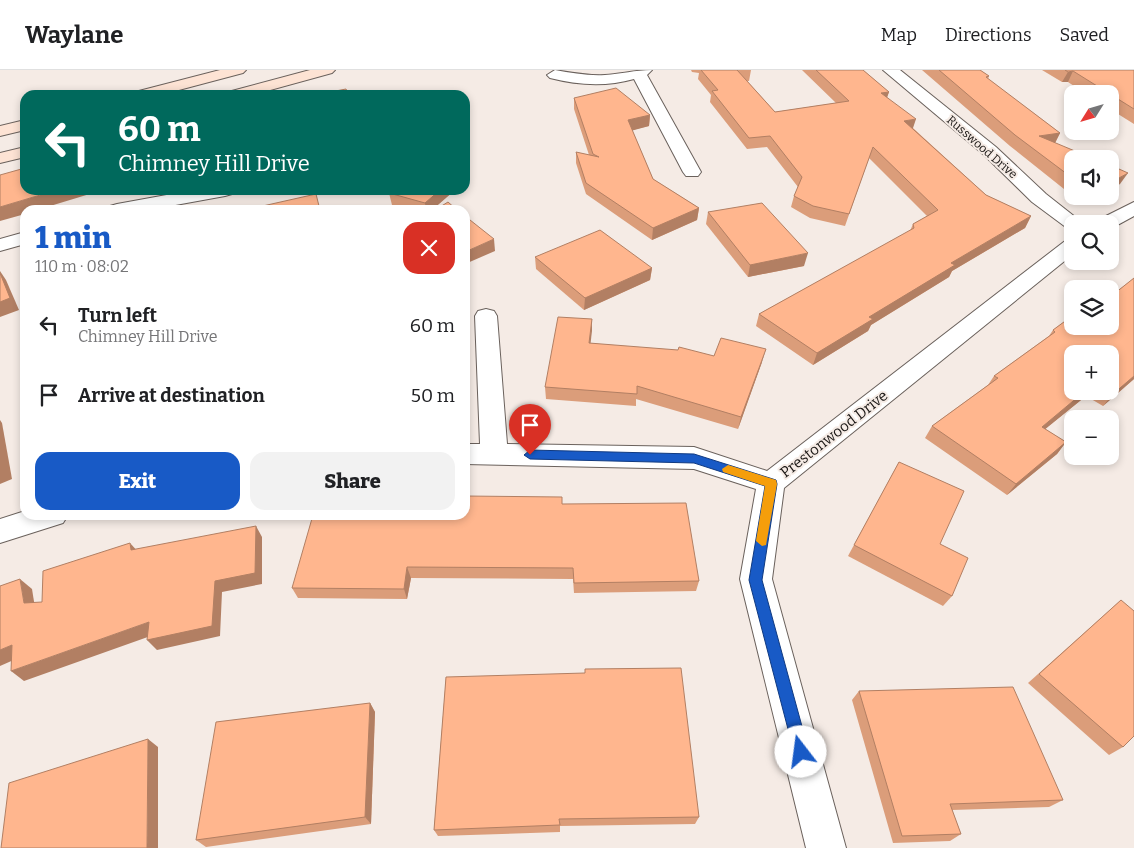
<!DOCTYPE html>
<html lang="en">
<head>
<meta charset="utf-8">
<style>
  :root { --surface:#fff; --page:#f2f2f2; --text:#202124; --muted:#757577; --line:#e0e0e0; --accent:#185ac6 }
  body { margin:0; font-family:Bitter,serif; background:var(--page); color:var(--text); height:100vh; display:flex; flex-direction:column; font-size:19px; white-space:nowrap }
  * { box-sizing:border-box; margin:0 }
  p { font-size:16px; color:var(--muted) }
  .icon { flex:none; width:28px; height:28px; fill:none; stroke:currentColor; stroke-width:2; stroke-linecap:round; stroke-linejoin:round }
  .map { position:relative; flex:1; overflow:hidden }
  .details { position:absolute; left:20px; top:135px; width:450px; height:315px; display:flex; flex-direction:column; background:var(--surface); border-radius:15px; box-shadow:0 2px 8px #0003 }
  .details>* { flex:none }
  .banner { position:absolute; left:20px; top:20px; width:450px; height:105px; border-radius:15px; box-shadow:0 2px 8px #0003; background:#00695c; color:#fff; overflow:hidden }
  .needle { width:32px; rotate:233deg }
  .controls { position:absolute; left:1064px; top:15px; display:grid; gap:10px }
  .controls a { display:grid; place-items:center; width:55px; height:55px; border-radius:10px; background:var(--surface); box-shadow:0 2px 8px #0003; font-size:25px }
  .pin { position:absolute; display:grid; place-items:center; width:42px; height:42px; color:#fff; margin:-51px -21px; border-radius:50% 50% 50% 0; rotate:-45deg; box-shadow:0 0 5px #0007 }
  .pin .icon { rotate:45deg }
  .me { position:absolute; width:55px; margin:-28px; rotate:345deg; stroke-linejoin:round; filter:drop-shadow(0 0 4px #0008) }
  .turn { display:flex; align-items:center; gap:18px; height:105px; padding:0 15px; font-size:22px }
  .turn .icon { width:65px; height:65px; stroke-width:2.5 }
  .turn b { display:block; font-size:35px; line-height:42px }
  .round { display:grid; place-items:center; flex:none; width:52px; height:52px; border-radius:15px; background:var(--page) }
  .summary { display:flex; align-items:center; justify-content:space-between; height:85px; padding:0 15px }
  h1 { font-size:30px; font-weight:800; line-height:38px; color:var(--accent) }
  .primary-button { display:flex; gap:10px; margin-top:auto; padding:10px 15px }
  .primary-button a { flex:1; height:58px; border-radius:15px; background:var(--accent); color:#fff; font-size:20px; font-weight:800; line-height:58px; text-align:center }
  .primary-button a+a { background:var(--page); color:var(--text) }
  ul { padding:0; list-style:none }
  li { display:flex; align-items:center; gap:15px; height:70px; padding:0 15px }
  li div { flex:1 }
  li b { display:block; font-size:19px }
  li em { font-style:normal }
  header { display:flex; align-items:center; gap:30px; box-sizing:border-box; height:70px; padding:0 25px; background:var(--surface); border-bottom:1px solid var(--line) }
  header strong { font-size:24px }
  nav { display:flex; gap:28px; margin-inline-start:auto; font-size:18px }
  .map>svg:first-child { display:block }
</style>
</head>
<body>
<header>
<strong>Waylane</strong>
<nav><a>Map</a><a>Directions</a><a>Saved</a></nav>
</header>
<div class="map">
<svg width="1134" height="778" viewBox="0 0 1134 778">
  <rect width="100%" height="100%" fill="#f5ebe5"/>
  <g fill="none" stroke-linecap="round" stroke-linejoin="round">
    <g stroke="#6a615c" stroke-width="2">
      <g id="minor">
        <path d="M555,0c17,3 33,6 50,5 16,-1 30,-5 47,-5l-5,5 54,97 -3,4h-12l-3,-4 -49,-93c-28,8 -57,6 -84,-1l-3,-3z"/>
        <path d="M883,0h17l96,77 50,47 38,30h-12v6l-5,-2 -35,-26 -48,-47z"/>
        <path d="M194,120h40l-2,4 -7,2 -77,14h-41l3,-4 7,-2z"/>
        <path d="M1134,132v14l-22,12 -2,1v-5h-15l3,-4z"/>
        <path d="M25,162v12l-25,7v-12z"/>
        <path d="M1072,169v16l-288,233 -12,91 74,269h-40l-66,-269 16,-90 -62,-20 -229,-5v-20h15l-5,-128 3,-5 8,-2 8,2 3,5 10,128 187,3 73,24 298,-230z"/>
        <path d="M25,441v4h43l-5,8 -63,20v-24z"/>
      </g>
    </g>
    <g stroke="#6a615c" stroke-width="2">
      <g id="secondary">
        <path d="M220,0h26l-3,3 -83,22h-27l2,-3z"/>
        <path d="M310,0h25l-3,3 -80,22h-26l2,-3z"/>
        <path d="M25,50v10l-25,6v-10z"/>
        <path d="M25,77v10l-25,6v-10z"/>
      </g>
    </g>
    <use href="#minor" fill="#fff" fill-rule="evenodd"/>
    <use href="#secondary" fill="#fde3d4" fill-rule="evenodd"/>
  </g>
  <g fill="#db9d7a" fill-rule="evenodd">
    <path d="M691,0h60l-2,11h-2l28,31 61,-9 -34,-33h61l26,22 -2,5 26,31 73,67 45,21 -6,12 -73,43 -3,6 -78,48 -3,6 -55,34 -57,-39 3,-12 151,-83 3,-7 14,-8 -58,-58 -24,68 -35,-8 -19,-11 3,-11 4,-9 -31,-40 -20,2 -37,-47 1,-7 -13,-16 1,-6 -7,-1z"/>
    <path d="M922,0h58l9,6 -1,3 72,54 -5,10 17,16v34l-8,-4 -54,-43z"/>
    <path d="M1042,0h92v54l-24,-15v-15h-24l-18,-12h-6z"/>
    <path d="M574,28l76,17 -1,11 -17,4 21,49 46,29 -2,12 -45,20 -66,-46 -10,-31v-11l13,3 -15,-46z"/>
    <path d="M455,120l-23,20h-23l-17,-5 -3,-12z"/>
    <path d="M1081,126h20l-8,5z"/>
    <path d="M708,142l96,54 -56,11 -42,-53z"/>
    <path d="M535,187l117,11 -2,12 -66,30 -48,-41z"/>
    <path d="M1134,208v101l-31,27 -17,-10 -41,33 21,13 -9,12 -50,41 -82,-57 7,-12 56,-41 6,-9 55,-40 4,-6 19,-14v10h38v-29zM1072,284h38v37h-38z"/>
    <path d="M592,249l-2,24 172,19 -24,67 -102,-30v7l-90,-7 -1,-12z"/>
    <path d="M899,392l53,134 -9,10 -95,-50z"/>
    <path d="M562,434l137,77 -3,10 -122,2 -1,-14 -162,-1 -4,21 -109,-1 -6,-10z"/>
    <path d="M1121,530l2,147 -14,8 -81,-72z"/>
    <path d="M446,607l253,140 -4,7 -135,2v6l-122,4 -4,-6z"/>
    <path d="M859,621l204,109 -14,7 -97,3 9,24 -11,7 -57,2 -41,-143z"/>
    <path d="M370,633l5,9 -4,112 -165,23 -10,-7z"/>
  </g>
  <g fill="#b27f63">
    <path d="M1073,1l-5,11h-6l6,-10z"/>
    <path d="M889,22l-4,11 -4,-10z"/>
    <path d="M650,45l-1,11 -22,6 1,-12z"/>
    <path d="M467,49l1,11 -3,2v-12z"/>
    <path d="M916,49l-4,12 -8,-10z"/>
    <path d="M1060,63l-6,12 -15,-9z"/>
    <path d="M469,95l1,11 -5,5v-13z"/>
    <path d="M1128,103l-8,11 -10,7v-8z"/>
    <path d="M57,120h49l-13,3 -56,17h-12v4l-25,7v-14z"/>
    <path d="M440,120h15l-23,20h-6l-1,-7z"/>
    <path d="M1096,126h5l-8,5z"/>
    <path d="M699,138l-2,12 -45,20 1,-12z"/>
    <path d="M1031,146l-6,12 -73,43 -3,6 -78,48 -3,6 -55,34 4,-12 52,-36 82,-54z"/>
    <path d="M494,169l1,12 -30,13v-12z"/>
    <path d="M808,183l-4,13 -56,11 2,-12z"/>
    <path d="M652,198l-2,12 -66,30 1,-12z"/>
    <path d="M0,201l6,9 13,30 -19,7z"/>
    <path d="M592,249v12l-3,25v-13z"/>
    <path d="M766,279l-4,13 -24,67 3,-12z"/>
    <path d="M1134,306v3l-31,27 10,-12z"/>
    <path d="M1085,321h4l-3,5 -53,43 9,-12z"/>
    <path d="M0,350l2,3 10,56 -12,5z"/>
    <path d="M1066,372l-9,12 -50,41 9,-11z"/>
    <path d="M256,456l6,11v47l-40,8 -2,44 -63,14 -10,-10z"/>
    <path d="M130,473l10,11 -9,-4z"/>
    <path d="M407,497l4,11 -4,21 -3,-10z"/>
    <path d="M20,509l12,10 4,25 -12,-11z"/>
    <path d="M149,552l10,11 -135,48 -13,-10z"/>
    <path d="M12,575l13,10 -25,11v-16z"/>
    <path d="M370,633l5,9 -4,112 -6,-7z"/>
    <path d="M148,669l10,8v101h-11z"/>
  </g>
  <g fill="#ffb68e" stroke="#b27f63">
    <path d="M701,0h36l38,42 74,-11 -33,-31h47l26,22 -8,1 35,26 -12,2 82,74 45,21 -80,47 4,2 -86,52 4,2 -56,34 -58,-39 155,-86 -1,-4 25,-14 -65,-63 -24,67 -36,-8 -19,-10 8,-19 -32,-41 -21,2 -37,-47 6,-1z"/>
    <path d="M939,0h41l9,6 -3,1 74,56 -21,3 55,23h-22v19l-1,-1 -56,-42z"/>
    <path d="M1065,0h69v39l-61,-38 -5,1z"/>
    <path d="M616,18l34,27 -22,5 25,59 46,29 -46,20 -67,-45 -10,-31 23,5 -6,-3 -19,-56z"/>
    <path d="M346,19l3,6h-34z"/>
    <path d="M1110,95l18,8 -18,10z"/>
    <path d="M25,98v22h32l-57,17v-32z"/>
    <path d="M393,120h47l-15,13 -36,-10z"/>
    <path d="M316,124l4,16h-75z"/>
    <path d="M448,132l9,8h-22z"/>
    <path d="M762,133l46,50 -58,12 -42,-53z"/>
    <path d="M465,146l29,23 -29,13z"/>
    <path d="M600,160l52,38 -67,30 -50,-41z"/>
    <path d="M0,203l10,25 -10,4z"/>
    <path d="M1134,208v98l-21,18 -5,-3h2v-37h-38v37h13l-43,36 24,15 -50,42 -84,-58 66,-48 -4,-2 61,-44 -2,-2 19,-14v10h38v-29z"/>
    <path d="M558,247l34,2 -3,24 89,7 1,-3 35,9 7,-18 45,11 -25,68 -104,-31v8l-92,-7z"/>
    <path d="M899,392l65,29 -24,53 28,14 -16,38 -98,-51z"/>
    <path d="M465,426l97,1v7l124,-1 13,78 -125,2 -1,-15 -166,-1 -3,22 -112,-1 21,-73h152z"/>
    <path d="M256,456l-1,47 -40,8 -3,45 -65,14 2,-18 -138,49 1,-26 -12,5v-64l20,-7 4,24 18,-1 1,-31 87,-28 1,7z"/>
    <path d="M1121,530l13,11v125l-11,11 -84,-73z"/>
    <path d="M681,598l18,149 -140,2 1,6 -126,5 12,-153 139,-4v-4z"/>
    <path d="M1013,617l50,113 -113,4 11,30 -59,2 -43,-145z"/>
    <path d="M370,633l-5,114 -169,23 20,-118z"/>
    <path d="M148,669l-1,109h-146l8,-65z"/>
  </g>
  <path fill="#185ac6" stroke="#103a81" d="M530,380l164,4 82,26 1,4 -15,96 47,172 -2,6 -6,2 -5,-2 -2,-6 -45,-172 16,-94 -71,-23 -164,-4 -6,-4z"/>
  <path fill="#f59e0b" d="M728,395l48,15 1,4 -11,61 -4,1 -6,-5 9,-55 -42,-14 -1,-3z"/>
  <g text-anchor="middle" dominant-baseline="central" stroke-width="4" stroke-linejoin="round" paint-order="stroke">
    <g font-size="12" fill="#171412" stroke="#f5ebe5">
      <text transform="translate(982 77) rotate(41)">Russwood Drive</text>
    </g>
    <g font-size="15" fill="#171412" stroke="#f5ebe5">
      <text transform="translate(834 364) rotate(-38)">Prestonwood Drive</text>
    </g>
  </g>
</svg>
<div class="controls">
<a><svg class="needle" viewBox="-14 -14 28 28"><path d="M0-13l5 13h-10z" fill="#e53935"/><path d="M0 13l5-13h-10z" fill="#757577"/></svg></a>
<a><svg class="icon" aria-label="sound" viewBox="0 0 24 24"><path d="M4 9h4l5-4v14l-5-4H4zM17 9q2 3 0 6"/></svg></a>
<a><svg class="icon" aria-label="search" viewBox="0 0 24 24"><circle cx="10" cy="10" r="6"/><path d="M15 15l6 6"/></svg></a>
<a><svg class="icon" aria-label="layers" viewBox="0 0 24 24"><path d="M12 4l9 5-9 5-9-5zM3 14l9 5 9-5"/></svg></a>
<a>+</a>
<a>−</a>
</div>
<div class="pin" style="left:530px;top:385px;background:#d93025"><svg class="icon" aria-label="arrive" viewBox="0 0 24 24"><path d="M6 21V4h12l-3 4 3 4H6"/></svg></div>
<svg class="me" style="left:801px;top:682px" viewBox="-20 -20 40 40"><circle r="19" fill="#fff"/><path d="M0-13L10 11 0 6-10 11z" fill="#185ac6"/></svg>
<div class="banner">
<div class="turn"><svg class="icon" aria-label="left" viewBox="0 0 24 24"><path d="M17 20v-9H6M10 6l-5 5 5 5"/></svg><div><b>60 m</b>Chimney Hill Drive</div></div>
</div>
<section class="details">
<div class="summary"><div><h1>1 min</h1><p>110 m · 08:02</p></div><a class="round" style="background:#d93025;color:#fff"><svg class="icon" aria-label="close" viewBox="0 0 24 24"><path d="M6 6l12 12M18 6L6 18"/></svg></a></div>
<ul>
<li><svg class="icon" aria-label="left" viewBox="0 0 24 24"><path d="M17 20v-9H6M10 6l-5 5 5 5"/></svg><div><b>Turn left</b><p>Chimney Hill Drive</p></div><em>60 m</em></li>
<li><svg class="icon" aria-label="arrive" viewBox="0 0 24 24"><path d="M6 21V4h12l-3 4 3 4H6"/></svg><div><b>Arrive at destination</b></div><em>50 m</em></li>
</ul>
<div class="primary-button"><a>Exit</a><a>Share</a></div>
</section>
</div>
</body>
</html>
